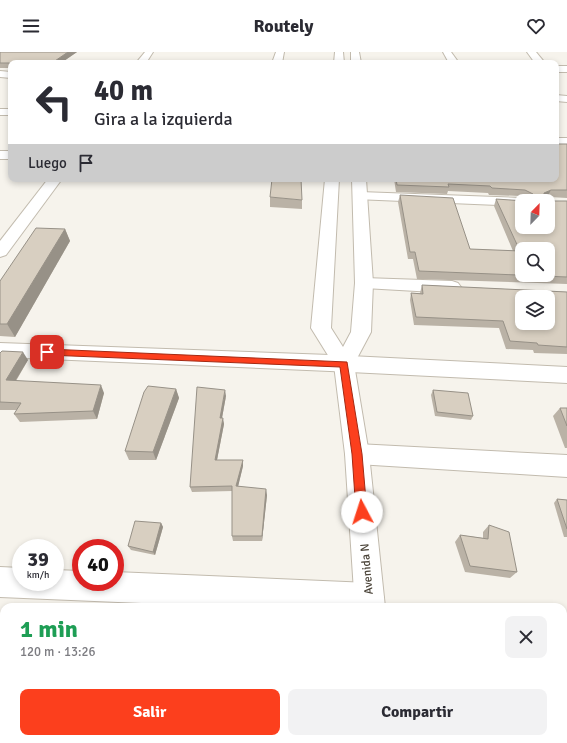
<!DOCTYPE html>
<html lang="es">
<head>
<meta charset="utf-8">
<style>
  :root { --surface:#fff; --page:#f2f2f3; --text:#2b2b33; --muted:#7c7c81; --accent:#fc3f1d }
  body { margin:0; font-family:Signika,sans-serif; background:var(--page); color:var(--text); height:100vh; display:flex; flex-direction:column; font-size:15px; white-space:nowrap }
  * { box-sizing:border-box; margin:0 }
  p { font-size:13px; color:var(--muted) }
  .icon { flex:none; width:22px; height:22px; fill:none; stroke:currentColor; stroke-width:2; stroke-linecap:round; stroke-linejoin:round }
  .map { position:relative; flex:1; overflow:hidden }
  .side { position:absolute; left:0px; top:551px; width:567px; height:140px; display:flex; flex-direction:column; background:var(--surface); border-radius:12px 12px 0 0; box-shadow:0 2px 6px #0003 }
  .side>* { flex:none }
  .hud { position:absolute; left:8px; top:8px; width:551px; height:122px; border-radius:8px; box-shadow:0 2px 6px #0003; background:#fff; color:var(--text); overflow:hidden }
  .needle { width:26px; rotate:23deg }
  .tools { position:absolute; left:515px; top:142px; display:grid; gap:8px }
  .tools a { display:grid; place-items:center; width:40px; height:40px; border-radius:8px; background:var(--surface); box-shadow:0 2px 6px #0003; font-size:20px }
  .speed { position:absolute; left:12px; top:487px; display:flex; gap:8px; font-size:20px; font-weight:700; text-align:center }
  .speed>* { display:grid; place-content:center; width:52px; height:52px; border-radius:50%; background:var(--surface); box-shadow:0 2px 6px #0003; line-height:1 }
  .speed small { font-size:10px; font-weight:400 }
  .speed .limit { border:6px solid #d22; background:#fff; color:#111 }
  .pin { position:absolute; display:grid; place-items:center; width:34px; height:34px; color:#fff; margin:-17px; border-radius:8px; box-shadow:0 2px 6px #0006 }
  .me { position:absolute; width:44px; margin:-22px; rotate:355deg; stroke-linejoin:round; filter:drop-shadow(0 0 3px #0008) }
  .turn { display:flex; align-items:center; gap:14px; height:84px; padding:0 20px; font-size:18px }
  .turn .icon { width:52px; height:52px; stroke-width:2.5 }
  .turn b { display:block; font-size:28px; line-height:34px }
  .then { display:flex; align-items:center; height:38px; padding:0 20px; background:#0003; gap:8px; font-size:15px }
  .round { display:grid; place-items:center; flex:none; width:42px; height:42px; border-radius:8px; background:var(--page) }
  .head { display:flex; align-items:center; justify-content:space-between; height:68px; padding:0 20px }
  h1 { font-size:24px; font-weight:800; line-height:30px; color:#1e9e55 }
  .button { display:flex; gap:8px; margin-top:auto; padding:8px 20px }
  .button a { flex:1; height:46px; border-radius:8px; background:var(--accent); color:#fff; font-size:16px; font-weight:800; line-height:46px; text-align:center }
  .button a+a { background:var(--page); color:var(--text) }
  header { display:flex; justify-content:space-between; align-items:center; height:52px; padding:0 20px; background:var(--surface); font-size:18px; font-weight:800 }
  .map>svg:first-child { display:block }
</style>
</head>
<body>
<header><svg class="icon" aria-label="menu" viewBox="0 0 24 24"><path d="M4 6h16M4 12h16M4 18h16"/></svg>Routely<svg class="icon" aria-label="heart" viewBox="0 0 24 24"><path d="M12 20l-8-8c-3-5 5-10 8-4 3-6 11-1 8 4z"/></svg></header>
<div class="map">
<svg width="567" height="691" viewBox="0 0 567 691">
  <rect width="100%" height="100%" fill="#f6f3ec"/>
  <g fill="none" stroke-linecap="round" stroke-linejoin="round">
    <g stroke="#c2bbae" stroke-width="2">
      <g id="minor">
        <path d="M145,0h8l-7,11h-10z"/>
        <path d="M276,0h8l-2,11h-10z"/>
        <path d="M443,0h8l8,11h-10z"/>
        <path d="M527,0h9l9,11h-10z"/>
        <rect x="556" y="14" width="11" height="6"/>
        <path d="M0,19l11,1v6l-11,-1z"/>
        <path d="M556,43l11,1v6l-11,-1z"/>
        <rect x="0" y="57" width="11" height="6"/>
        <rect x="556" y="86" width="11" height="8"/>
        <rect x="0" y="99" width="11" height="8"/>
        <path d="M48,127h14l-56,76 -6,2v-16z"/>
        <path d="M360,140l162,6 7,3h-7v5l-167,-7 -2,-3 2,-3z"/>
        <path d="M364,226l88,3 6,2 3,4 -3,4 -6,2 -88,-5 -6,-1 -3,-4 3,-4z"/>
        <path d="M0,291l330,12 237,12v16l-237,-12 -330,-14z"/>
        <path d="M357,392l210,11v22l-210,-13 -9,-3 -3,-7 3,-7z"/>
        <path d="M0,515l21,1v14h34v-12l26,1v11h34v-10l254,11 11,4 4,11 -4,9h-144l-236,-10z"/>
      </g>
    </g>
    <g stroke="#c2bbae" stroke-width="2">
      <g id="tertiary">
        <path d="M335,0h8l1,11h-10z"/>
        <path d="M351,0h8l2,11h-10z"/>
        <path d="M325,127h14l-8,149 12,19 8,-15 4,-49 -3,-104h14l7,104 -2,49 -17,32 15,90 16,153h-30l-10,-153 -11,-89 -23,-37z"/>
        <rect x="364" y="687" width="36" height="4"/>
      </g>
    </g>
    <use href="#minor" fill="#fff" fill-rule="evenodd"/>
    <use href="#tertiary" fill="#fff" fill-rule="evenodd"/>
  </g>
  <g fill="#bab2a6">
    <path d="M0,0h77l-16,11h-50v5h-11z"/>
    <path d="M567,92v54l-17,-1 1,4h16v83l-150,-5 -4,-20h-5l-10,-57 2,-7 70,54 43,2 -19,-45 2,-7 28,2 1,-3 -3,-2 -33,-1 -1,-2 -40,-2 -1,3 -51,-2 -2,-13h162z"/>
    <path d="M270,145l32,3v9l-32,-2z"/>
    <path d="M65,177l5,12 -55,96 -15,-1v-55z"/>
    <path d="M422,233l145,7v62l-33,-1 -1,-3 -27,-1 -7,-21 -85,-3 -4,-25 1,-7h9z"/>
    <path d="M0,301l28,7 -12,21 88,12 -7,26 -77,3 -6,-8 3,-4h-17z"/>
    <path d="M176,337l3,9 -23,62h-27l-4,-9z"/>
    <path d="M433,338l40,26 -2,4 -36,-4 -4,-21z"/>
    <path d="M226,344l-4,22 2,6 -7,36 26,6 -5,20 29,9 -5,46h-29l-1,-5v-45l-40,1 -2,-5z"/>
    <path d="M560,356h7v40h-2l-12,-32z"/>
    <path d="M557,447l10,1v37h-3l-10,-34z"/>
    <path d="M161,471l2,4 -8,28 -24,-5 -3,-4z"/>
    <path d="M489,473l28,47 -7,6 -45,-6 -10,-30 5,-7 23,3v-6z"/>
  </g>
  <g fill="#979187">
    <path d="M68,0h9l-16,11h-9z"/>
    <path d="M551,138l-4,7 -7,3 4,-7z"/>
    <path d="M65,177l5,12 -55,96 -8,-13z"/>
    <path d="M23,300l5,8 -17,28 -5,-8z"/>
    <path d="M101,333l3,8 -7,26 -4,-8z"/>
    <path d="M176,337l3,9 -23,62 -3,-8z"/>
    <path d="M225,338l1,6 -5,27 -1,-5z"/>
    <path d="M223,366l1,6 -8,41 -1,-5z"/>
    <path d="M243,408v6l-6,25 -1,-5z"/>
    <path d="M266,437l1,6 -5,46v-5z"/>
    <path d="M161,471l2,4 -8,28 -2,-3z"/>
  </g>
  <g fill="#d8cfc1" stroke="#979187" fill-rule="evenodd">
    <path d="M0,0h68l-16,11h-52z"/>
    <path d="M556,92h11v46h-16l-7,3v3h6l1,5h16v76l-148,-6 -4,-19h-5l-10,-57 53,3 17,51 50,2 -24,-52 29,2 1,-5h6l1,-2 -8,-4 -33,-2 -2,-2 -42,-2 1,3 -52,-2 -1,-6h160zM522,149h26v26h-26zM522,197h26v26h-26z"/>
    <path d="M272,127h29l1,21 -32,-3z"/>
    <path d="M36,176l29,1 -58,95h-7v-43z"/>
    <path d="M422,233l145,7v55l-29,-2 -1,-2 -27,-2 -7,-20 -87,-4 -5,-24 12,1zM522,245h26v26h-26z"/>
    <path d="M2,299l21,1 -17,28 95,5 -8,26 -79,3 7,-11 -21,-1v-49z"/>
    <path d="M148,334l28,3 -23,63 -28,-1 19,-59z"/>
    <path d="M197,335l28,3 -5,28h3l-8,42h28l-7,26 30,3 -4,47h-30v-50l-42,1z"/>
    <path d="M433,338l35,3 5,23 -36,-4z"/>
    <path d="M560,356h7v18z"/>
    <path d="M557,447l10,1v29z"/>
    <path d="M135,469l26,2 -8,29 -25,-6z"/>
    <path d="M489,473l20,7 8,40 -47,-6 -10,-31 28,4z"/>
    <path d="M563,623l4,1v59h-4z"/>
  </g>
  <path fill="#fc3f1d" stroke="#a42913" d="M47,297l300,13 15,92 5,58 -1,4 -4,1 -4,-1 -2,-4 -4,-58 -12,-87 -293,-12 -4,-3z"/>
  <g text-anchor="middle" dominant-baseline="central" stroke-width="3" stroke-linejoin="round" paint-order="stroke">
    <g font-size="12" fill="#4b4439" stroke="#fff">
      <text transform="translate(367 517) rotate(-95)">Avenida N</text>
    </g>
  </g>
</svg>
<div class="tools">
<a><svg class="needle" viewBox="-14 -14 28 28"><path d="M0-13l5 13h-10z" fill="#e53935"/><path d="M0 13l5-13h-10z" fill="#7c7c81"/></svg></a>
<a><svg class="icon" aria-label="search" viewBox="0 0 24 24"><circle cx="10" cy="10" r="6"/><path d="M15 15l6 6"/></svg></a>
<a><svg class="icon" aria-label="layers" viewBox="0 0 24 24"><path d="M12 4l9 5-9 5-9-5zM3 14l9 5 9-5"/></svg></a>
</div>
<div class="speed"><div>39<small>km/h</small></div><div class="limit">40</div></div>
<div class="pin" style="left:47px;top:300px;background:#d93025"><svg class="icon" aria-label="arrive" viewBox="0 0 24 24"><path d="M6 21V4h12l-3 4 3 4H6"/></svg></div>
<svg class="me" style="left:362px;top:460px" viewBox="-20 -20 40 40"><circle r="19" fill="#fff"/><path d="M0-13L10 11 0 6-10 11z" fill="#fc3f1d"/></svg>
<div class="hud">
<div class="turn"><svg class="icon" aria-label="left" viewBox="0 0 24 24"><path d="M17 20v-9H6M10 6l-5 5 5 5"/></svg><div><b>40 m</b>Gira a la izquierda</div></div>
<div class="then">Luego<svg class="icon" aria-label="arrive" viewBox="0 0 24 24"><path d="M6 21V4h12l-3 4 3 4H6"/></svg></div>
</div>
<section class="side">
<div class="head"><div><h1>1 min</h1><p>120 m · 13:26</p></div><a class="round"><svg class="icon" aria-label="close" viewBox="0 0 24 24"><path d="M6 6l12 12M18 6L6 18"/></svg></a></div>
<div class="button"><a>Salir</a><a>Compartir</a></div>
</section>
</div>
</body>
</html>
